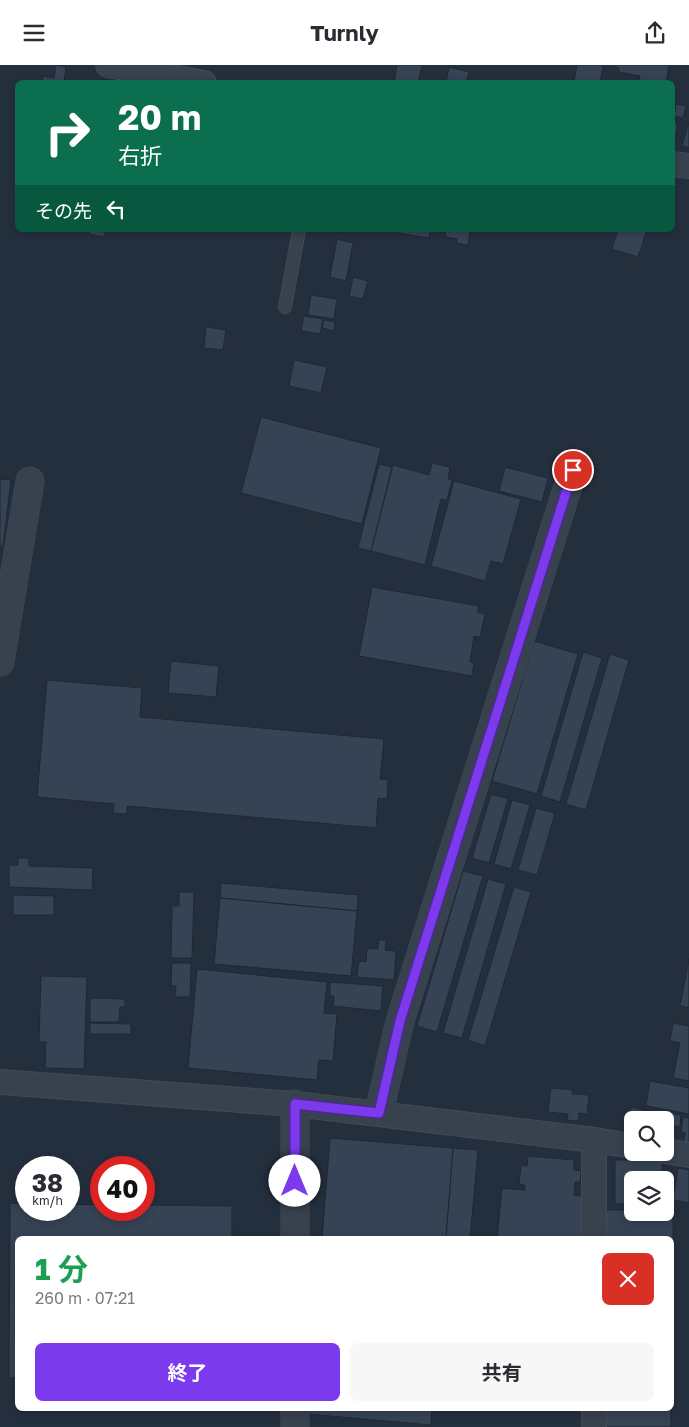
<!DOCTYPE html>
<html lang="ja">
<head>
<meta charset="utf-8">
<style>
  :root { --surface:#fff; --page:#f7f7f7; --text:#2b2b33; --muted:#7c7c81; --accent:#7c3aed }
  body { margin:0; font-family:"Golos Text","Noto Sans JP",sans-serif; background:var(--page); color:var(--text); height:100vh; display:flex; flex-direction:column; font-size:19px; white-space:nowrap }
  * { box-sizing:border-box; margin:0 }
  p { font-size:16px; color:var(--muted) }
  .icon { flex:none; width:28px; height:28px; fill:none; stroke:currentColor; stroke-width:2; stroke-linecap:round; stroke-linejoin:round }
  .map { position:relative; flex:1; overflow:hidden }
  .details { position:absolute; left:15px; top:1171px; width:659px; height:175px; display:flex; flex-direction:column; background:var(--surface); border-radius:8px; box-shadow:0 2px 8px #0003 }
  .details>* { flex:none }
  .banner { position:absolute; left:15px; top:15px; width:660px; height:152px; border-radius:8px; box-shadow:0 2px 8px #0003; background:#0b6e4f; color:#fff; overflow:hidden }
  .tools { position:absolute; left:624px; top:1046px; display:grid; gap:10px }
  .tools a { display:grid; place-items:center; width:50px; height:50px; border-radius:8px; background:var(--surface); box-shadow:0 2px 8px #0003; font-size:25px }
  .speed { position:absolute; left:15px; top:1091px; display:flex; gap:10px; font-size:25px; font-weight:700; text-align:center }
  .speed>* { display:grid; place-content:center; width:65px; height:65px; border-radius:50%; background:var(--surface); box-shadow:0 2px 8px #0003; line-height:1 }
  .speed small { font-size:12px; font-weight:400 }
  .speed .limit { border:8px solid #d22; background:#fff; color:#111 }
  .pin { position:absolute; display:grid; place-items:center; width:42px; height:42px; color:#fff; margin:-21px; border:2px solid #fff; border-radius:50%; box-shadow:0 1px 5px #0007 }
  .me { position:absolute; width:55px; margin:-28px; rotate:0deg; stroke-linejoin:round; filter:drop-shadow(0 0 4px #0008) }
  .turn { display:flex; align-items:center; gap:18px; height:105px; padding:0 20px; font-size:22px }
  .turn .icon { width:65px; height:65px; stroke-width:2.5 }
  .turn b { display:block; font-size:35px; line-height:42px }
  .then { display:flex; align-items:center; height:48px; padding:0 20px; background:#0003; gap:10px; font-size:19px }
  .round { display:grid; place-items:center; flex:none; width:52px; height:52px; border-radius:8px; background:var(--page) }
  .summary { display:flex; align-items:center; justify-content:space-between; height:85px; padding:0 20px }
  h1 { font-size:30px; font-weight:700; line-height:38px; color:#1e9e55 }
  .action { display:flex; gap:10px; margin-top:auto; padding:10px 20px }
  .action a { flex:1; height:58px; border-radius:8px; background:var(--accent); color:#fff; font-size:20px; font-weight:700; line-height:58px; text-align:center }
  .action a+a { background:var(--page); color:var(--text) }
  header { display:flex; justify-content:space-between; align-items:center; height:65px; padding:0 20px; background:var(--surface); font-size:22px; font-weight:700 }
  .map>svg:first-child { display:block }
</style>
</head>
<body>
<header><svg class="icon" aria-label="menu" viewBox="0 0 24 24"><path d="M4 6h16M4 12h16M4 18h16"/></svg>Turnly<svg class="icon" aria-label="share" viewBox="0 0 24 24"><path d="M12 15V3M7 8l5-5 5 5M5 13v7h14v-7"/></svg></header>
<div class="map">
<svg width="689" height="1362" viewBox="0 0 689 1362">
  <rect width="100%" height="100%" fill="#242f3e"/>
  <g fill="#364354" stroke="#1f2835">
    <path d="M56,0l10,2 -2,16h-22l1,-7 11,2z"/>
    <path d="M397,0h25l-4,18 -24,-1z"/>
    <path d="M577,0h26l-3,18h-30v-3l4,1z"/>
    <path d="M610,0h59l-3,18 -27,-3 1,-4 -21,-4v-4z"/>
    <path d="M449,2l20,5 -3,11h-20z"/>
    <path d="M676,39l10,2 -3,12 -9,-2z"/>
    <path d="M672,57l6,1 -5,29h-1z"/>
    <path d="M689,57v26l-7,-2z"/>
    <path d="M89,165h16l-1,7 -15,-3z"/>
    <path d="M399,165h31l-1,8 -30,-5z"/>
    <path d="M446,165h24l-2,15 -12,-2 1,-4 -12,-2z"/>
    <path d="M618,165h29l-9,27 -26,-8z"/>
    <path d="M337,174l16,4 -7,38 -16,-4z"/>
    <path d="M353,212l15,4 -5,18 -14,-3z"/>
    <path d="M311,230l26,4 -3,20 -26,-4z"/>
    <path d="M304,251l19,3 -3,15 -19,-3z"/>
    <path d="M324,255l11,2 -1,9 -12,-3z"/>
    <path d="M206,262l20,3 -3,20 -19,-2z"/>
    <path d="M294,295l33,7 -6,26 -32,-7z"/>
    <path d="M261,352l120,31 -19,76 -121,-31z"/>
    <path d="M432,398l18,4 -2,12 4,1 -5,20 -6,-1 -16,66 -54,-14 22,-86 36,10z"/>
    <path d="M379,399l13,3 -21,84 -13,-3z"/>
    <path d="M505,402l43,11 -6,24 -43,-11z"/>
    <path d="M0,414l11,1 -8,66h-3z"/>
    <path d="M454,416l67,18 -18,65 -12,-3 -6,20 -54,-15z"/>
    <path d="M372,522l107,19 -2,6 8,2 -5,23 -6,-1 -4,26h4l-2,14 -113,-20z"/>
    <path d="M534,576l44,13 -41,140 -45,-13z"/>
    <path d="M583,587l19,6 -42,144 -19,-6z"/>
    <path d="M610,589l19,6 -43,150 -20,-6z"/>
    <path d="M171,596l48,5 -3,31 -48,-4z"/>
    <path d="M47,615l95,8 -2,29 244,22 -4,40 8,1 -1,19 -9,-1 -2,30 -249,-22v8l-14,-1 1,-9 -77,-7z"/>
    <path d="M491,729l17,5 -19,64 -17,-5z"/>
    <path d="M512,735l18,5 -19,64 -17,-5z"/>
    <path d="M536,743l19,5 -18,62 -19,-5z"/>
    <path d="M18,793h11v8l64,2 -1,22 -83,-3v-22h9z"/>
    <path d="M463,806l20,5 -46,156 -20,-6z"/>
    <path d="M488,814l18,5 -44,154 -19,-5z"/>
    <path d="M221,818l137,12 -1,16 -137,-13z"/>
    <path d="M514,822l17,5 -46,154 -17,-6z"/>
    <path d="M179,827h15l-2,66h-21l1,-52h7z"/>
    <path d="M13,830l41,1v19h-41z"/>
    <path d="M220,833l137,13 -6,65 -137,-12z"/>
    <path d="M379,875h7l-1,10 11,1 -2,29 -37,-3 2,-16 7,1 1,-14 11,1z"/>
    <path d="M689,894v49l-9,-2z"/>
    <path d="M172,898h19l-1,34h-15l1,-11h-5z"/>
    <path d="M197,904l130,13 -3,31 13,1 -4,47 -14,-1 -2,20 -129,-12z"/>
    <path d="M41,911l46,1 -3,92 -39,-1 1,-26h-7z"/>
    <path d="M330,917l53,4 -2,25 -48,-5 1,-10h-4z"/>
    <path d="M90,933l35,1v8h-5l-1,15h-29z"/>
    <path d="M90,958l41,1v10h-41z"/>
    <path d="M673,958l16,3v55l-16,-3 7,-35 -10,-2z"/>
    <path d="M650,1016l39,7v26l-43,-8z"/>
    <path d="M551,1023l22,2 -1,4 17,1 -2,19 -8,-1 -1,8 -11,-1 1,-6 -20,-2z"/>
    <path d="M631,1042l30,7 -1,6h-28v5l-5,-1z"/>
    <path d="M663,1047l18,3 -1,12 -15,-3v-4h-3z"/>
    <path d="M683,1052l6,1v28l-6,-1 2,-12 -4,-1z"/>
    <path d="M330,1073l123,10 -7,91h-124z"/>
    <path d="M453,1083l25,2 -8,89h-24z"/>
    <path d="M528,1091l46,4v10l7,1 -1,11h-5l-1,13 13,2v42h-90l5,-51 23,2v-5l-6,-1 2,-19 6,1z"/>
    <path d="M615,1095h47v20h-30v24h-17z"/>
    <path d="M678,1103l11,2v33l-16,-3z"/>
    <path d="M10,1138l16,1v6h43v-6l32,1v5h43v-5l88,1v33h-214v139h-9z"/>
    <path d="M601,1145h31v3h33v-3h8v103h-2v-74h-70z"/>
    <path d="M308,1344h124l-1,16 -123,-11z"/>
    <rect x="601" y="1344" width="70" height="18"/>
  </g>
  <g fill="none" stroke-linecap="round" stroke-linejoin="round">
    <g stroke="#414a57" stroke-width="14">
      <path id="service" d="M285,242l14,-77"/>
    </g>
    <g stroke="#414a57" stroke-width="26">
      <g id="minor">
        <path d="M108,0l96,18"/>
        <path d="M672,99l17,2"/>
        <path d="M0,1017l295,22 299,36v99"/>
        <path d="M594,1075l38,6"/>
        <path d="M665,1086l24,4"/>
        <path d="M594,1362v-18"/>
      </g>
    </g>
    <g stroke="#414a57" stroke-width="29">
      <g id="tertiary">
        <path d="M0,597l30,-181"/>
        <path d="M379,1047l21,-91 173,-551"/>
        <path d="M295,1174v-135"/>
        <path d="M295,1362v-18"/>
      </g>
    </g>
    <use href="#service" stroke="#38414e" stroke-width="12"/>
    <use href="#minor" stroke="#38414e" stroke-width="24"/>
    <use href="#tertiary" stroke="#38414e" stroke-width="28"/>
  </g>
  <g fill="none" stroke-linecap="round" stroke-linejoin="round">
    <g stroke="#51269a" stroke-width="12">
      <path id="route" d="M295,1116v-77l84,9 21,-92 173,-551"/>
    </g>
    <use href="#route" stroke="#7c3aed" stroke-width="9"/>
  </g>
</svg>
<div class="tools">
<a><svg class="icon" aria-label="search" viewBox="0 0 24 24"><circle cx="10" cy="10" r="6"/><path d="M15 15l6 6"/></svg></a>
<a><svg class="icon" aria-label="layers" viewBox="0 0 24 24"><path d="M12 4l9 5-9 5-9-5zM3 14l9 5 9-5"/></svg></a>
</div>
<div class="speed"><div>38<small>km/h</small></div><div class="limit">40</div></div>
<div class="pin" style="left:573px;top:405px;background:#d93025"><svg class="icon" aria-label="arrive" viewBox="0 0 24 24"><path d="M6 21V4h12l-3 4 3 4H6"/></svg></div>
<svg class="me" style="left:295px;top:1116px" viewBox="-20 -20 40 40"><circle r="19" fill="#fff"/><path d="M0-13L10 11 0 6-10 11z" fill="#7c3aed"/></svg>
<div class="banner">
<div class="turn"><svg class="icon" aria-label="right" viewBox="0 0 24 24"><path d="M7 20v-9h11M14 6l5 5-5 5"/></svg><div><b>20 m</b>右折</div></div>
<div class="then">その先<svg class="icon" aria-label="left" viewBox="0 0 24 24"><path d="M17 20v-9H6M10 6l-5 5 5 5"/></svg></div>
</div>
<section class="details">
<div class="summary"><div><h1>1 分</h1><p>260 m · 07:21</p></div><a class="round" style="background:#d93025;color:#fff"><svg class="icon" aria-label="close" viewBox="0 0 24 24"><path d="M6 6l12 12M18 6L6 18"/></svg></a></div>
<div class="action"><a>終了</a><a>共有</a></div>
</section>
</div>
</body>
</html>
